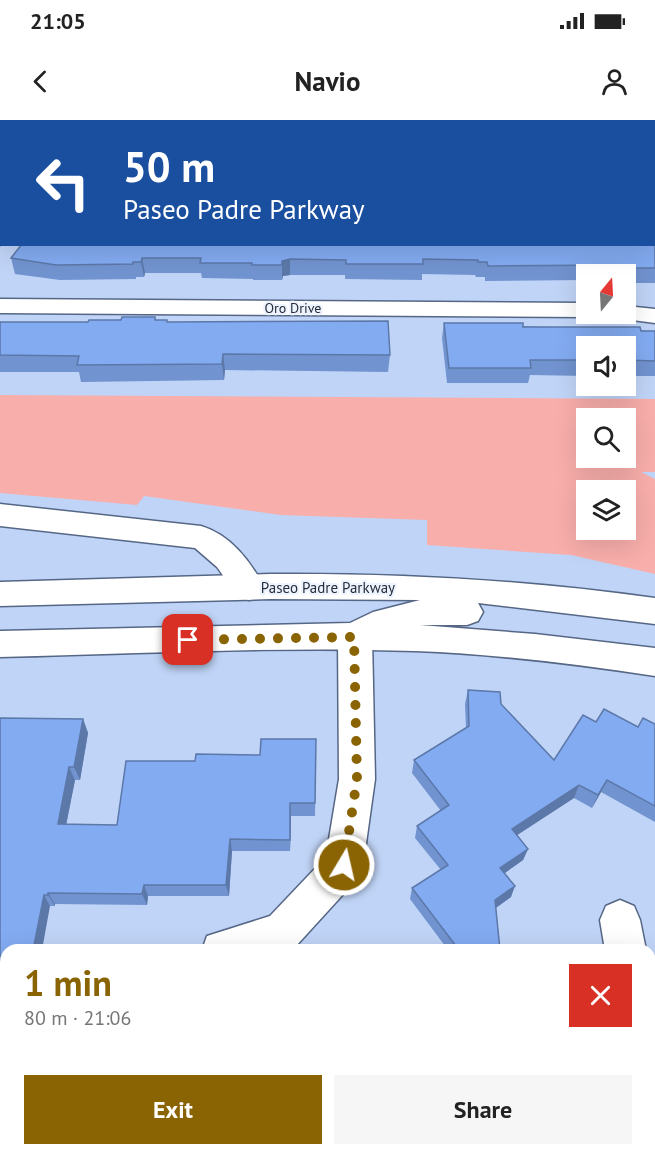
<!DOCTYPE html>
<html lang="en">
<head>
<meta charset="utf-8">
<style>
  :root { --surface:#fff; --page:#f6f6f6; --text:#222; --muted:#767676; --accent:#8a6303 }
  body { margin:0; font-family:"PT Sans",sans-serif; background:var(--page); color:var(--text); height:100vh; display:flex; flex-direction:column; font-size:22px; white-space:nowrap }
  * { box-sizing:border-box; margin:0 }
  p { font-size:20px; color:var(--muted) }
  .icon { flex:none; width:33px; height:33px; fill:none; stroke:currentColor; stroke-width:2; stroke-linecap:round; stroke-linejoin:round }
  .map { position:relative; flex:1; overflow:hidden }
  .side { position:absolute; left:0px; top:824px; width:656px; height:212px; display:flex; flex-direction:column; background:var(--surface); border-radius:18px 18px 0 0; box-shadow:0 6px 24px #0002 }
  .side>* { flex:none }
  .guide { position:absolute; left:0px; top:0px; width:656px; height:126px; box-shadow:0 6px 24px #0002; background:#1a4fa0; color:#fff; overflow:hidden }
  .needle { width:39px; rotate:18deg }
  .tools { position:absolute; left:576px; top:144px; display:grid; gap:12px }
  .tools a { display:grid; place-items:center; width:60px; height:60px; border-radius:0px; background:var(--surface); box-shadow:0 6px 24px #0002; font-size:30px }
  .pin { position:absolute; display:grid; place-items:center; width:51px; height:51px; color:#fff; margin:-26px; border-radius:12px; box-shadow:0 3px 9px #0006 }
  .me { position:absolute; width:66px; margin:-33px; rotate:9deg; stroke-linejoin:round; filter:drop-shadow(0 0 4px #0008) }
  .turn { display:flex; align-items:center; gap:21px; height:126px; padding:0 24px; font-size:27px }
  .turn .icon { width:78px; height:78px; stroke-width:2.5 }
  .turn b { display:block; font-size:42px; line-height:51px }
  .round { display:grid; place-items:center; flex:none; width:63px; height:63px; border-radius:0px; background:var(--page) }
  .headline { display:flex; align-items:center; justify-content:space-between; height:102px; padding:0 24px }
  h1 { font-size:36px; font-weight:700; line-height:45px; color:var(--accent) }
  .action { display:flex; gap:12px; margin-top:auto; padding:12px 24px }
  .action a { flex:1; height:69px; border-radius:0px; background:var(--accent); color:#fff; font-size:24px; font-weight:700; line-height:69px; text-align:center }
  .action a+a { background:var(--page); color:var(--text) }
  .status { display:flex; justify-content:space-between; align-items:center; height:42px; padding:0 30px; background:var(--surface); direction:ltr }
  .status svg { height:16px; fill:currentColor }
  header { display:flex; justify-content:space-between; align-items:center; height:78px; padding:0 24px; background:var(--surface); font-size:27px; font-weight:700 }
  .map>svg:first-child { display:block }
</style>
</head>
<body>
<div class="status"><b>21:05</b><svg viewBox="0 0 49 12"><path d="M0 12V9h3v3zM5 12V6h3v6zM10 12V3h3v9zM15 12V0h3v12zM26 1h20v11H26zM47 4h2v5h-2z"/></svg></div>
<header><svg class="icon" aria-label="back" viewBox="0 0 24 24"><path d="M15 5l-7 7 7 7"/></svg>Navio<svg class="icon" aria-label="person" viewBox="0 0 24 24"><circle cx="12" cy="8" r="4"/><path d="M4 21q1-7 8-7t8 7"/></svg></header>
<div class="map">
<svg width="655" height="1034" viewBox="0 0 655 1034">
  <rect width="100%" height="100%" fill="#c0d4f7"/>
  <path fill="#f8aeab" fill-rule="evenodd" d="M0,275l655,4v73h-14l14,7v95l-84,-19 -144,-10v-25l-146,-5 -137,-19 -7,9 -137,-12zM586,298h40v40h-40zM586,370h40v40h-40z"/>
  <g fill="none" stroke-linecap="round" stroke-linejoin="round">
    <g stroke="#556785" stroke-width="3">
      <g id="minor">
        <path d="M91,0h20l-21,2z"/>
        <path d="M621,0h20l1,2h-20z"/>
        <rect x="654" y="11" width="1" height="13"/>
        <path d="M2,110v14l-2,1v-14z"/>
        <path d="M0,179l586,4v11h10l-10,3 -586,-4z"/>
        <path d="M626,186l29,3v14l-38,-5 -3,-4h12z"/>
        <path d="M0,384l201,22c30,9 49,35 64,62l-5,9 -11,3 -11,-3 -21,-30 -22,-19 -195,-22z"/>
        <path d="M355,504l12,4 5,9 3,142 -12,86 -5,13 -62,68 -8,4h-86l5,-14 63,-20 56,-59 13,-78 -1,-142 5,-9z"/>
        <path d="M620,780l14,6 6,14 6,30h-41l-5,-30 6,-14z"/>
        <path d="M6,872v42l-6,2v-42z"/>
        <path d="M650,937l5,2v73l-5,-3z"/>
      </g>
    </g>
    <g stroke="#556785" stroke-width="3">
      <path id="major" d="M271,454c129,-1 256,6 384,24v26l-177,-21 5,9 -5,9 -11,4h-47l115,9 120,14v28c-80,-12 -160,-22 -240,-25 -138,-5 -277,3 -415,6v-26l350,-8 23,-11 47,-12 -149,-1 -271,7v-24z"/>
    </g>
    <use href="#minor" fill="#fff" fill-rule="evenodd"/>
    <use href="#major" fill="#fff" fill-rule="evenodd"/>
  </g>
  <g fill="#7193cf">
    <path d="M393,0h214l2,2h-153l-1,-2 -5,2h-57z"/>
    <path d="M654,37l1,1v68l-1,-1z"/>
    <path d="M655,115v48h-29v-9h-40v6l-101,1v-4h-9l-1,-2 -53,-1v6l-77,-1v-4h-55l-7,1 -1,4h-29v-1l-51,-1 -1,-5h-56l-1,4h-8v2l-76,1 -45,-6 -4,-16z"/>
    <path d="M155,197l1,3 11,2 223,33 -2,17 -163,-2 -1,10 -143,2 -2,-10h-79v-50h88z"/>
    <path d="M444,203l211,8v45h-29v-30h-40v30l-56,-1 -2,8h-81l-5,-45z"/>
    <path d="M468,570l33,14 53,56 42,-38 42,5 17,-3v98l-54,-30 -9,16 -18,-10 -57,37 11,14 -5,11 -18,13 6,24 -15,11 4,42h-52l-38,-51 2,-11 29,-18 -26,-32 2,-12 24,-15 -29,-38 2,-13 52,-32 -1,-24z"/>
    <path d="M0,598l83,1 5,14 -8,47h-5l-9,44 51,1 78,-64 65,-6 56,-3 -1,64h-24l-1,35h-58l-3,45h-81l-1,9 -92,-1v2h-5l-44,44v16h-6z"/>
    <path d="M185,1029l390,5h-389l-2,-3z"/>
  </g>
  <g fill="#5c78a9">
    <path d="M36,0h18l-2,2h-18z"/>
    <path d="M429,0h26l-5,2h-21z"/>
    <path d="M2,37v21l-2,2v-21z"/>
    <path d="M142,138l3,15 -1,4 -3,-15z"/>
    <path d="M290,139v16l-7,1 -1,4v-19z"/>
    <path d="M223,234l2,16 -1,10 -2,-16z"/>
    <path d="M83,599l5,14 -8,47 -6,-13z"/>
    <path d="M69,647l6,13 -11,56 -6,-12z"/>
    <path d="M607,660l-6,12 -9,16 6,-13z"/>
    <path d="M579,665l-5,13 -66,43 4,-12z"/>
    <path d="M290,683l1,13 -1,35z"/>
    <path d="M230,719l2,12 -3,45 -3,-11z"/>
    <path d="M528,729l-5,11 -27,19 4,-11z"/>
    <path d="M144,765l4,11 -1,9 -5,-11z"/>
    <path d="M515,766l-4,11 -20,14 4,-11z"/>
    <path d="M48,773l7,11v2l-7,-11z"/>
    <path d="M44,775l6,11 -8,44h-9z"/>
    <path d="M132,1029h3l2,5h-3z"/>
  </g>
  <g fill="#83abf1" stroke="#5c78a9" stroke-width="1.5">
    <path d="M0,0h36l-2,2h-32v35l-2,2z"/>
    <path d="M115,0h252v2h-253z"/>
    <path d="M473,0h134l2,2h-134z"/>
    <path d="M654,37l1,1v49l-1,-1z"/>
    <path d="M654,115h1v33h-23l-15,-3 -129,1 -1,-4h-9v-2l-55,-1v5h-77v-4l-56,-1 -8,2v4h-30v-2h-52l1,-5h-59l-1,4h-8v2l-77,1 -45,-7 11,-14h632z"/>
    <path d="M122,197h33v3h12v2l221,-1 2,34 -167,-1 -1,10 -145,1 2,-9 -79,-1v-33h88l1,-2h32z"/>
    <path d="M444,203h79v4h117l1,4h14v30l-29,-1v-14h-40v14h-56l1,8h-82z"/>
    <path d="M468,570l32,2 1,12 53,56 29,-45 13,7 8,-13 34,18 5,-9 12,6v82l-48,-26 -9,15 -19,-10 -67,44 16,20 -28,19 15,18 -20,14 5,50h-41l-47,-62 36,-23 -31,-39 32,-21 -35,-45 55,-34z"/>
    <path d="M0,598l83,1 -9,48h-5l-11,57 59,1 9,-64h69l1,-7 64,1 1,-16h55l-1,64h-25v37l-60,-1 -4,46h-82l-2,9 -94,-1v2h-4l-11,55h-27v6h-6z"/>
    <path d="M6,981v48h126l2,5h-134v-50z"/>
    <path d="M185,1029h389l1,5h-344v-3h-47z"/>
  </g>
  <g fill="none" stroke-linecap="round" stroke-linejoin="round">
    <path stroke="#8a6303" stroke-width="10" stroke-dasharray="0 18" d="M188,520l166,-3 3,142 -13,86"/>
  </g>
  <g text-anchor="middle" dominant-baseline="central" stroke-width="4.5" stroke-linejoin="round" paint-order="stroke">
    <g font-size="14" fill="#262e3b" stroke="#eef4ff">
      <text x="293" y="188">Oro Drive</text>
    </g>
    <g font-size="15" fill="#262e3b" stroke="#eef4ff">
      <text x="328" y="467">Paseo Padre Parkway</text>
    </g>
  </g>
</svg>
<div class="tools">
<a><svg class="needle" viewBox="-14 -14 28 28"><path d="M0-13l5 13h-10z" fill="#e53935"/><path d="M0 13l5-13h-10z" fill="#767676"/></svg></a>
<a><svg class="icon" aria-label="sound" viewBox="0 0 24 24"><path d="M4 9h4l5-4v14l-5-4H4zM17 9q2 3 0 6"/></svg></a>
<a><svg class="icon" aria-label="search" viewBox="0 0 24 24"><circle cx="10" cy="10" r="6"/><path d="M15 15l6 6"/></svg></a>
<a><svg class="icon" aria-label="layers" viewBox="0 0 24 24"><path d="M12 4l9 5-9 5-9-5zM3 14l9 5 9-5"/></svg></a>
</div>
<div class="pin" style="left:188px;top:520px;background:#d93025"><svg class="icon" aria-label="arrive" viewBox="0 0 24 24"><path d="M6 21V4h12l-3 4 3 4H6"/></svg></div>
<svg class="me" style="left:344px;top:745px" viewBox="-20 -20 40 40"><circle r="17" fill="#8a6303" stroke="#fff" stroke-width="3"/><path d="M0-11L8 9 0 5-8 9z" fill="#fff"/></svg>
<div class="guide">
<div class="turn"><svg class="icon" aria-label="left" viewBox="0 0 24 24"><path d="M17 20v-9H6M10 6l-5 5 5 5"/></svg><div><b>50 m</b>Paseo Padre Parkway</div></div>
</div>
<section class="side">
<div class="headline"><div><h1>1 min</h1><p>80 m · 21:06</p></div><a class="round" style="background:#d93025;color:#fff"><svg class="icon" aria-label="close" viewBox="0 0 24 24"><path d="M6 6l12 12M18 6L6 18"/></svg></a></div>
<div class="action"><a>Exit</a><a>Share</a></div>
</section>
</div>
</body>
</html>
